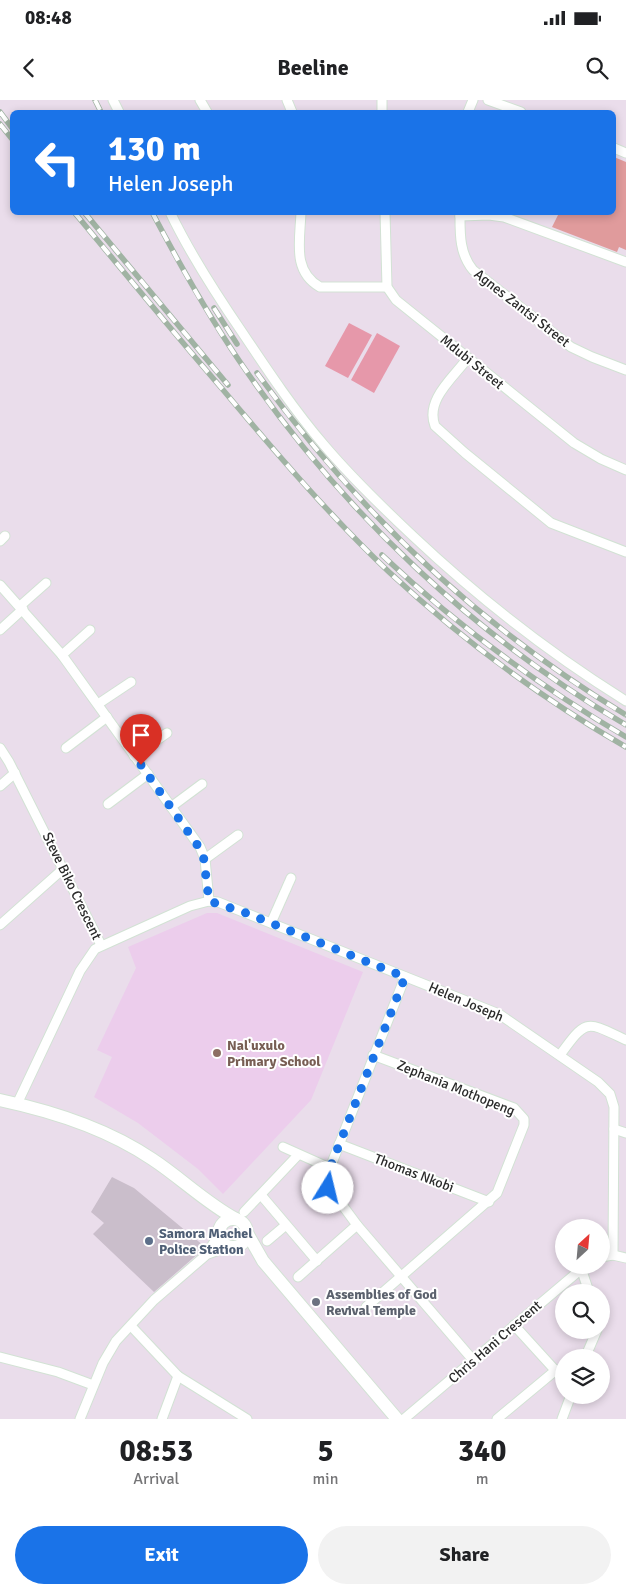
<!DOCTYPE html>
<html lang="en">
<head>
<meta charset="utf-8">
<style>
  :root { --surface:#fff; --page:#f2f2f2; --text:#202124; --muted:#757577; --accent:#1a73e8 }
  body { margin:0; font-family:Signika,sans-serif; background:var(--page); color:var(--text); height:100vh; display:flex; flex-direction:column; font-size:19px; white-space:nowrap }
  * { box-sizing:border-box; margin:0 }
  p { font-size:16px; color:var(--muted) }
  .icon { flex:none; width:28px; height:28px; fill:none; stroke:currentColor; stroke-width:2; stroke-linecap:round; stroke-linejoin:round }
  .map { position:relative; height:1319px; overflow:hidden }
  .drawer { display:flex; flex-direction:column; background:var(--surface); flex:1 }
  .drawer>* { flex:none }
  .guide { position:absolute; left:10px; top:10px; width:606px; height:105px; border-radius:8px; box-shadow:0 2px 8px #0003; background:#1a73e8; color:#fff; overflow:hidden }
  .needle { width:32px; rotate:26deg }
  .fabs { position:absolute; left:555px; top:1119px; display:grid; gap:10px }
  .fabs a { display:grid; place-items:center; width:55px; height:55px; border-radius:50%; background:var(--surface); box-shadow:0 2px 8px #0003; font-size:25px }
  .pin { position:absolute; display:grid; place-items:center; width:42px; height:42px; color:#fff; margin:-51px -21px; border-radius:50% 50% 50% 0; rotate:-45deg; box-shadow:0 0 5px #0007 }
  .pin .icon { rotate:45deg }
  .me { position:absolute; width:55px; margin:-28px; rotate:9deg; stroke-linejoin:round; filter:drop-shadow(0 0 4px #0008) }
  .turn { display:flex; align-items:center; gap:18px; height:105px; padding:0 15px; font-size:22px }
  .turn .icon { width:65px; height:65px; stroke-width:2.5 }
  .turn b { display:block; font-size:35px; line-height:42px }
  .eta { display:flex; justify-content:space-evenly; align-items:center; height:85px; text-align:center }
  .eta b { font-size:30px; font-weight:700; line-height:35px }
  .primary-button { display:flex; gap:10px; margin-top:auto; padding:10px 15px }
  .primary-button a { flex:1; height:58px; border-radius:30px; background:var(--accent); color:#fff; font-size:20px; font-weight:700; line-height:58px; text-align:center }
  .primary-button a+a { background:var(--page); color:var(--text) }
  .status { display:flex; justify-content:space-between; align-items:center; height:35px; padding:0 25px; background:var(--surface); direction:ltr }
  .status svg { height:14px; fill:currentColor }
  header { display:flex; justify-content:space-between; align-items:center; height:65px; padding:0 15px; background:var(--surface); font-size:22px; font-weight:700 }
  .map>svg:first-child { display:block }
</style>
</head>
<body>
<div class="status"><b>08:48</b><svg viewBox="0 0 49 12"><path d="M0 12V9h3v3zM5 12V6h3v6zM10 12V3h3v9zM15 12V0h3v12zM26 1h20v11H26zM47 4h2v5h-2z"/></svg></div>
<header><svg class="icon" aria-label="back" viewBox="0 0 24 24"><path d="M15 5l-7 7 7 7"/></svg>Beeline<svg class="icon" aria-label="search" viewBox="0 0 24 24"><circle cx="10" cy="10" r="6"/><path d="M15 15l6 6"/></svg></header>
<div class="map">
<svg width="626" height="1319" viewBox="0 0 626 1319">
  <rect width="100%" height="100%" fill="#eaddeb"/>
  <path fill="#eccdec" d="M207,813h10l146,59 -52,128 -88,94 -25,-25 -60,-46 -44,-26 18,-40 -15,-7 39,-82 -8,-21z"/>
  <path fill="#e09b9c" d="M614,57l12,5v88l-7,-3 -2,5 -65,-25 7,-14 55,-1z"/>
  <g fill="#e698aa">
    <path d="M349,223l23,12 -24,43 -23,-12z"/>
    <path d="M377,233l23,13 -26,47 -23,-13z"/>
  </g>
  <path fill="#cabecb" d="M112,1077l22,11 70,58 -4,6 -46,40 -61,-58 11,-11 -13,-11z"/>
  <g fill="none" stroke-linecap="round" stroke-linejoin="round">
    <g stroke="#d2e2d4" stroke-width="11">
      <g id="street">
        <path d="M113,0l6,12"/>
        <path d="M200,0l7,12"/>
        <path d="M287,0l5,12"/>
        <path d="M382,0v12"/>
        <path d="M488,0l33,12"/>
        <path d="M468,12l5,-12"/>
        <path d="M614,48l12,5"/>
        <path d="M170,112c20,42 46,82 72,120 26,39 52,78 82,113 28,33 59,63 90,92 66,62 135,116 212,164"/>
        <path d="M301,112c-1,29 -9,59 19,75h67"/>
        <path d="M385,112l2,75 9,13 178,143 27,16 25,11"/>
        <path d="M460,112c0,21 -1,41 13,58l98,77 21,10 34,13"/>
        <path d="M460,116l29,-1 15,2 122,45"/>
        <path d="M467,259c-14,19 -42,41 -32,67l30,27 86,70 75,29"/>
        <path d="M0,441l5,-5"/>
        <path d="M0,485l62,70 138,192 5,12 4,42"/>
        <path d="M20,506l26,-23"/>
        <path d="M0,530l23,-21"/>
        <path d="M62,555l28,-25"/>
        <path d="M98,604l33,-22"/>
        <path d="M0,648l9,14 92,183"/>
        <path d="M66,648l41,-31"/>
        <path d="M134,656l33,-23"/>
        <path d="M0,686l15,-13"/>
        <path d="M108,704l40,-30"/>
        <path d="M171,707l31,-23"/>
        <path d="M205,759l33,-24"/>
        <path d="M271,823l20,-45"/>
        <path d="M0,825l63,-56"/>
        <path d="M405,877l-75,191 -4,15 31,42 116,135"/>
        <path d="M560,955c27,-37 26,-34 66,-15"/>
        <path d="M17,1004l63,-133 15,-22 95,-43 19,-5 9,1 281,112 99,68 12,12 4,13 -1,148"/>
        <path d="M614,1029l12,4"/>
        <path d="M339,1044l150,58"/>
        <path d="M283,1047l47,21"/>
        <path d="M261,1095l56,66"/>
        <path d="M244,1112l54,-57"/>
        <path d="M267,1141l19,-16"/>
        <path d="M208,1154l22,-8"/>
        <path d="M601,1157l12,-2 13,3"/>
        <path d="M581,1168l8,24"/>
        <path d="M298,1177l59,-52"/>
        <path d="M366,1207l131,-114 27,-68v-6l-10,-11 -141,-53"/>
        <path d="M514,1225l50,55"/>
        <path d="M131,1226l47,50 69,43"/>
        <path d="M0,1257l58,15 35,13"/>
        <path d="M585,1258l12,-28"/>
        <path d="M80,1319l23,-56 13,-22 38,-41 51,-44 14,-21"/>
        <path d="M162,1319l16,-43"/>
        <path d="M404,1319l182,-154"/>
        <path d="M497,1319l59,-49"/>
        <path d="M562,1319l9,-24"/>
      </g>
    </g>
    <g stroke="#d2e2d4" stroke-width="14">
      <g id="secondary">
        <path d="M0,1000c52,11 108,29 152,59 29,19 54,44 84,60"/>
        <circle cx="233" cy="1133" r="14"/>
        <path d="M246,1131l17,30 134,158"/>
      </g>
    </g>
    <use href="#street" stroke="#fff" stroke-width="9"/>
    <use href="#secondary" stroke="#fff" stroke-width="12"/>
    <g stroke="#a0b3a3" stroke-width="5.5">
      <g id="rail">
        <path d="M95,0l6,12"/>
        <path d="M0,12l12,16"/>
        <path d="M0,24l12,15"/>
        <path d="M74,112c50,60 99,120 150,179 52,62 106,125 165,181 72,67 152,126 237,175"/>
        <path d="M84,112l144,173"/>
        <path d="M152,112c29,55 59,109 95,160 99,143 229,265 379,353"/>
        <path d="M214,208l23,36"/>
        <path d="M257,273c100,138 223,254 369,342"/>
        <path d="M382,455c74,70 156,130 244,182"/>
      </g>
    </g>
    <use href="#rail" stroke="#fff" stroke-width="4" stroke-dasharray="11" stroke-linecap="butt"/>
  </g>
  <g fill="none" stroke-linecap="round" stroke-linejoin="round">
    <path stroke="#1a73e8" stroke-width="9" stroke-dasharray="0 16.2" d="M141,665l62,88 6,48 37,12 159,64 -75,191 -4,12 2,8"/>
  </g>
  <circle fill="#8d6e63" stroke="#fff" stroke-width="2" cx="217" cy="953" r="5"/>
  <circle fill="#5c6f8a" stroke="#fff" stroke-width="2" cx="149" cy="1141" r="5"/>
  <circle fill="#6b7280" stroke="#fff" stroke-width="2" cx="316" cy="1202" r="5"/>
  <g text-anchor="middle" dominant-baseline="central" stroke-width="4" stroke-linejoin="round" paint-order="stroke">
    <g font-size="14" fill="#2a2a2a" stroke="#fff">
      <text transform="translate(522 208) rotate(38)">Agnes Zantsi Street</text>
      <text transform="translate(472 262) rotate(39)">Mdubi Street</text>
      <text transform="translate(72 786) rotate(64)">Steve Biko Crescent</text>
      <text transform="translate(466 902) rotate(23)">Helen Joseph</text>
      <text transform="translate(456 988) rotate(22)">Zephania Mothopeng</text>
      <text transform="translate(414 1073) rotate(21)">Thomas Nkobi</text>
      <text transform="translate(495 1242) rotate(-41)">Chris Hani Crescent</text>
    </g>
    <g font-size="14" font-weight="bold" fill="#785e54" stroke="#fff" text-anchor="start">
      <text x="227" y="945">Nal'uxulo<tspan x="227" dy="16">Primary School</tspan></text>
    </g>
    <g font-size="14" font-weight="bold" fill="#4e5e75" stroke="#fff" text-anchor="start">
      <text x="159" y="1133">Samora Machel<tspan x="159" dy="16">Police Station</tspan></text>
    </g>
    <g font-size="14" font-weight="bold" fill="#5b616d" stroke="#fff" text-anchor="start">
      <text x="326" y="1194">Assemblies of God<tspan x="326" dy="16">Revival Temple</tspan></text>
    </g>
  </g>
</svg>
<div class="fabs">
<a><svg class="needle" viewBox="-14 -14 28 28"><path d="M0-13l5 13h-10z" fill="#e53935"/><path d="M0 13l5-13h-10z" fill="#757577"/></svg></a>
<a><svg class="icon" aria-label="search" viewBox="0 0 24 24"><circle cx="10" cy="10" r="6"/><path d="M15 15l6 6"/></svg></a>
<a><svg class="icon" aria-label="layers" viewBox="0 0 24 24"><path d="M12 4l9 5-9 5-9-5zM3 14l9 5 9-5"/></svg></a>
</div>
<div class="pin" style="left:141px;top:665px;background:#d93025"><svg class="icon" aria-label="arrive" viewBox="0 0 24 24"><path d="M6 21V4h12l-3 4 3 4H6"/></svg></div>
<svg class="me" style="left:328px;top:1088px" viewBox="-20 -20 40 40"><circle r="19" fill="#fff"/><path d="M0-13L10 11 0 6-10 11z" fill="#1a73e8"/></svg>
<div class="guide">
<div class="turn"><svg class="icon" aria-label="left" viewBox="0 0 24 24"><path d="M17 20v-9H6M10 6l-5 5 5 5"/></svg><div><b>130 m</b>Helen Joseph</div></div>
</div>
</div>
<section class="drawer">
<div class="eta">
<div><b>08:53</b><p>Arrival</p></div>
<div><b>5</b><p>min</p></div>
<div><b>340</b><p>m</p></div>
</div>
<div class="primary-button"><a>Exit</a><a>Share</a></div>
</section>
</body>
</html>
